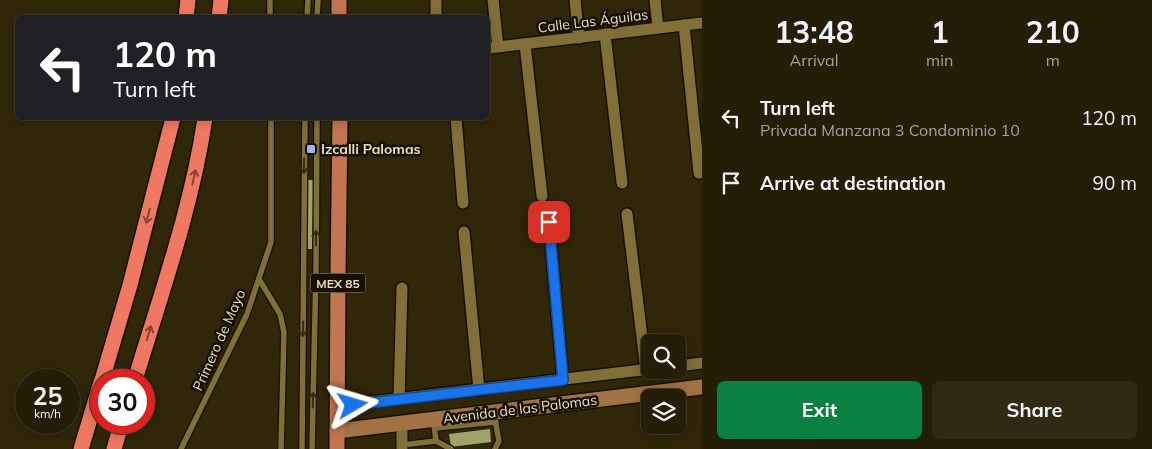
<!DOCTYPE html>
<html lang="en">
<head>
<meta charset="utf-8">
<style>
  :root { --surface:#241d07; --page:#302a15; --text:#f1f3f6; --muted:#a3a29b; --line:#413b28; --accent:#0b8043 }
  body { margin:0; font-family:Mulish,sans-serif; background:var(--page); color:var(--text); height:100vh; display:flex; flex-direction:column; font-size:19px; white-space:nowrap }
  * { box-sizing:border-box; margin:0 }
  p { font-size:16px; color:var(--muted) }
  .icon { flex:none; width:28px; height:28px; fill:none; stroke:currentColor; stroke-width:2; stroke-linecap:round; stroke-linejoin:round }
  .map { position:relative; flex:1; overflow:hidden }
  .sheet { display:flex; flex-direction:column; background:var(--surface); width:450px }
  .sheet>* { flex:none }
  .banner { position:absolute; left:15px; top:15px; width:475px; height:105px; border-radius:8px; box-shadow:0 2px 12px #0003,0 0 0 1px var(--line); background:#202124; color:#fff; overflow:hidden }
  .tools { position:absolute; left:641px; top:334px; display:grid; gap:10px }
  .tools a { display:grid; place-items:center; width:45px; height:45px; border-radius:8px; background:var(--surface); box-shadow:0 2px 12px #0003,0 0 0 1px var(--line); font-size:25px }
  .speed { position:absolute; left:15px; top:369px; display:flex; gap:10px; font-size:25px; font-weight:700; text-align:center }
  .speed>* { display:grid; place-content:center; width:65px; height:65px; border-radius:50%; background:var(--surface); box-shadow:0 2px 12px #0003,0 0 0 1px var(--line); line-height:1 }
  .speed small { font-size:12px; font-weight:400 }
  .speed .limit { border:8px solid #d22; background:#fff; color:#111 }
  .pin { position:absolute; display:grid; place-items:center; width:42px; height:42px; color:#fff; margin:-21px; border-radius:10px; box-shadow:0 2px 8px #0006 }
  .me { position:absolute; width:55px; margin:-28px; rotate:83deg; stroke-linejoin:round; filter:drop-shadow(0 0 4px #0008) }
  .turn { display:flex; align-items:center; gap:18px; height:105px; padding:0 15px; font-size:22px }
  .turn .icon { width:65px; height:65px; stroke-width:2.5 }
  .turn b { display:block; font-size:35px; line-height:42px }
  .eta { display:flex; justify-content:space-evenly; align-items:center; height:85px; text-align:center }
  .eta b { font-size:30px; font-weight:700; line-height:35px }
  .action { display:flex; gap:10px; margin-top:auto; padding:10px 15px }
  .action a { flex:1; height:58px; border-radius:8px; background:var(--accent); color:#fff; font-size:20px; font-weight:700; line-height:58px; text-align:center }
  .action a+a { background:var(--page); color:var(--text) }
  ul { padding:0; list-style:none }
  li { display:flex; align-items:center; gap:15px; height:65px; padding:0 15px }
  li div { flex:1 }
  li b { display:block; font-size:19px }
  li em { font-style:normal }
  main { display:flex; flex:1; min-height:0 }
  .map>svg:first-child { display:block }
</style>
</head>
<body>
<main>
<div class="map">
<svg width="702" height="449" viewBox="0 0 702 449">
  <rect width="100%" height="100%" fill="#302709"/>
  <g fill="#a0a46b">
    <path d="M305,180h9l-2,69h-9z"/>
    <path d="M490,429l1,13 -40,5 -2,-13z"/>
  </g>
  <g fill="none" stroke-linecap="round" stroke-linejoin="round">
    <g stroke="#151002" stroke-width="8">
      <g id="lane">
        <path d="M270,0v18"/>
        <path d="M307,18l1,-18"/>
        <path d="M317,18l1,-18"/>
        <path d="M259,279l21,35 4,18 -3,117"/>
        <path d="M435,428l61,-6"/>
        <path d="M436,441l15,8"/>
        <path d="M402,445l34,-4 -2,-16"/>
        <path d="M181,449l66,-135 24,-72v-124"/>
        <path d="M302,449l3,-331"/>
        <path d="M312,449l4,-180 1,-151"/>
        <path d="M495,449l4,-8 -4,-21"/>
      </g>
    </g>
    <g stroke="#151002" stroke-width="14">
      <g id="street">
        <path d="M436,0v18"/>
        <path d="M493,0l5,47"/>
        <path d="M575,0l4,38"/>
        <path d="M655,0l3,28"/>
        <path d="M684,25l15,148"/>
        <path d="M605,34l17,149"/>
        <path d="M525,44l17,152"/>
        <path d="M488,48l214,-25"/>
        <path d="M456,118l7,85"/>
        <path d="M627,214l19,156"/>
        <path d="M549,222l14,158"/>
        <path d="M464,232l15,158"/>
        <path d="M678,366l24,-3"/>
        <path d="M399,399l3,-111"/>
        <path d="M337,406l313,-37"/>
        <path d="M402,423v26"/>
      </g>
    </g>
    <g stroke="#151002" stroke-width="18">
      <path id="secondary" d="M337,431l365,-44"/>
    </g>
    <g stroke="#151002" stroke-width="18">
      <g id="primary">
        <path d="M339,0v18"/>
        <path d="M337,449l1,-174 2,-157"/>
      </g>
    </g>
    <g stroke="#151002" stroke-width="18">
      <g id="highway">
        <path d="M186,18l2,-18"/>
        <path d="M219,18l2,-18"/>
        <path d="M102,380l28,-95 43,-167"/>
        <path d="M135,380c26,-86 57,-173 70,-262"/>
        <path d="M81,449l20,-67"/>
        <path d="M114,449l8,-27"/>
      </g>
    </g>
    <use href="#lane" stroke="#816f38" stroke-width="5.5"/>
    <use href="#street" stroke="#816f38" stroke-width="11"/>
    <use href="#secondary" stroke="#a27245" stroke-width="15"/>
    <use href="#primary" stroke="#c37451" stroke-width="15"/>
    <use href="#highway" stroke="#ef7862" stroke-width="15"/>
  </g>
  <defs><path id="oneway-shaft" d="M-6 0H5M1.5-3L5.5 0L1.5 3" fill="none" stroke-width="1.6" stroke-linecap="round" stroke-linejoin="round" transform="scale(1.25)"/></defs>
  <g stroke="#372c11">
    <use href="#oneway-shaft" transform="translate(304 166) rotate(91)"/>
    <use href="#oneway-shaft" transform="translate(316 238) rotate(-90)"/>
    <use href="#oneway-shaft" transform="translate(303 329) rotate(91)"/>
    <use href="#oneway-shaft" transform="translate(313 400) rotate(-89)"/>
  </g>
  <g stroke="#834431">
    <use href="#oneway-shaft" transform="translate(194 177) rotate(-78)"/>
    <use href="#oneway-shaft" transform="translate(148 216) rotate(104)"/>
    <use href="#oneway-shaft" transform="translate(149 333) rotate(-73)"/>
  </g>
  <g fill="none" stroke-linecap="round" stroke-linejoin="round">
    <g stroke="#114b97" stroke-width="12">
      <path id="route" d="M353,405l210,-25 -14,-158"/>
    </g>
    <use href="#route" stroke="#1a73e8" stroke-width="9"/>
  </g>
  <rect fill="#9eb3fd" stroke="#171000" stroke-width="2" x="306" y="144" width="10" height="10" rx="2.5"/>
  <g text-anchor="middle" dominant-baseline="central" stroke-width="5" stroke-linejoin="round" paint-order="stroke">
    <rect fill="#171000" stroke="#aaa188" stroke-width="1" x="310.5" y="273.5" width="55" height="19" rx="4"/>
    <g font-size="12" font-weight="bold" fill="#e9dfc3">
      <text x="338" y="283">MEX 85</text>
    </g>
    <g font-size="14" fill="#e9dfc3" stroke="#171000">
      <text transform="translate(593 21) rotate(-7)">Calle Las Águilas</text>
      <text transform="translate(219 340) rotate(-66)">Primero de Mayo</text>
      <text transform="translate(520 409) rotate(-7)">Avenida de las Palomas</text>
    </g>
    <g font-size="14" font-weight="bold" fill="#e9dfc3" stroke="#171000" text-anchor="start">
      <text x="321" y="149">Izcalli Palomas</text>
    </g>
  </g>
</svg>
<div class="tools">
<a><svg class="icon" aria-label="search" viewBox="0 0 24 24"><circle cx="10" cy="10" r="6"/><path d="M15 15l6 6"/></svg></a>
<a><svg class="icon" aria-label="layers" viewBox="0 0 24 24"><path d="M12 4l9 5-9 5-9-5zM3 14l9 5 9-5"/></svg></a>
</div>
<div class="speed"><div>25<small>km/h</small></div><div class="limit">30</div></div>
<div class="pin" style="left:549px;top:222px;background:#d93025"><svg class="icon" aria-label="arrive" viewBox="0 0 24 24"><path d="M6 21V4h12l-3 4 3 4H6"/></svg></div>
<svg class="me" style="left:353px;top:405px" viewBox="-20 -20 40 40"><path d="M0-17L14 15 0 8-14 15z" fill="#1a73e8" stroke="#fff" stroke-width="4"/></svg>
<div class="banner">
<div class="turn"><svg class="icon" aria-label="left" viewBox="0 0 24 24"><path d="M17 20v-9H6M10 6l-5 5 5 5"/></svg><div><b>120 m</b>Turn left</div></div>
</div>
</div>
<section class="sheet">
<div class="eta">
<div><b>13:48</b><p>Arrival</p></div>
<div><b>1</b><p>min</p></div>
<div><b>210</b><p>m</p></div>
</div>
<ul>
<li><svg class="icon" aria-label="left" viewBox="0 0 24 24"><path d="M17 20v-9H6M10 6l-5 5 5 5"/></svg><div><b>Turn left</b><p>Privada Manzana 3 Condominio 10</p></div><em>120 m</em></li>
<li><svg class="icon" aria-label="arrive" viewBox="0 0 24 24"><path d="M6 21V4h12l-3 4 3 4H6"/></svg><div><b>Arrive at destination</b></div><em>90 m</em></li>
</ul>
<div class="action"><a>Exit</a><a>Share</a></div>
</section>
</main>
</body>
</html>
